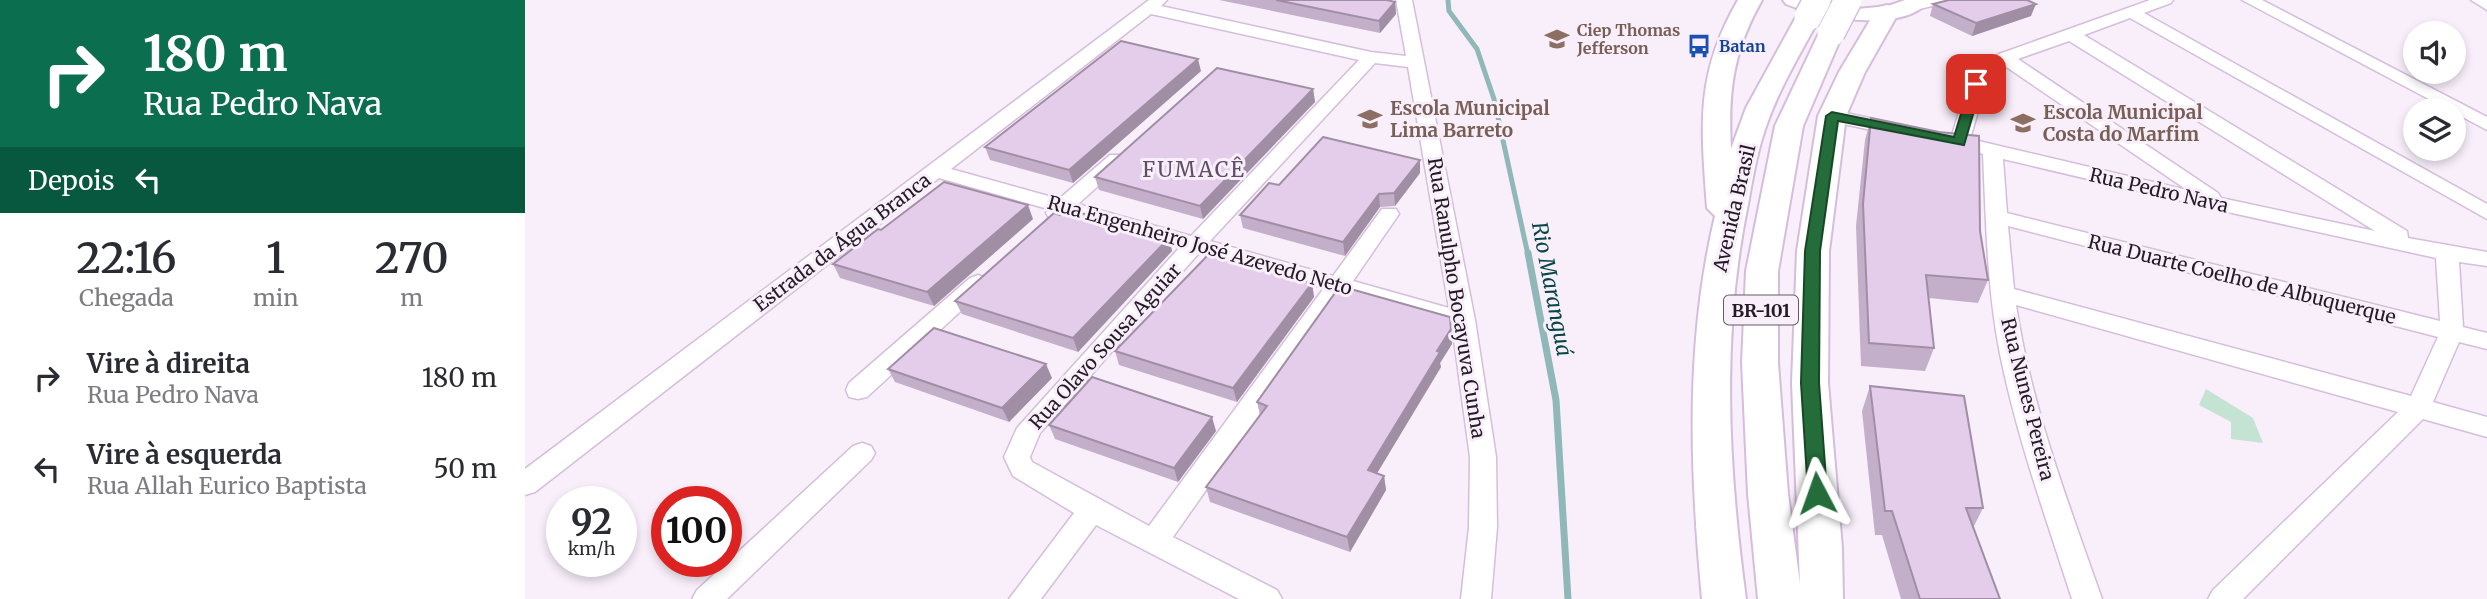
<!DOCTYPE html>
<html lang="pt">
<head>
<meta charset="utf-8">
<style>
  :root { --surface:#fff; --page:#f2f2f3; --text:#2b2b33; --muted:#7c7c81 }
  body { margin:0; font-family:Merriweather,serif; background:var(--page); color:var(--text); height:100vh; display:flex; flex-direction:column; font-size:26px; white-space:nowrap }
  * { box-sizing:border-box; margin:0 }
  p { font-size:23px; color:var(--muted) }
  .icon { flex:none; width:38px; height:38px; fill:none; stroke:currentColor; stroke-width:2; stroke-linecap:round; stroke-linejoin:round }
  .map { position:relative; flex:1; overflow:hidden }
  .sheet { display:flex; flex-direction:column; background:var(--surface); width:525px }
  .sheet>* { flex:none }
  .guide { background:#0b6e4f; color:#fff; overflow:hidden }
  .fabs { position:absolute; left:1878px; top:21px; display:grid; gap:14px }
  .fabs a { display:grid; place-items:center; width:63px; height:63px; border-radius:50%; background:var(--surface); box-shadow:0 4px 10px #0003; font-size:35px }
  .speed { position:absolute; left:21px; top:486px; display:flex; gap:14px; font-size:35px; font-weight:700; text-align:center }
  .speed>* { display:grid; place-content:center; width:91px; height:91px; border-radius:50%; background:var(--surface); box-shadow:0 4px 10px #0003; line-height:1 }
  .speed small { font-size:18px; font-weight:400 }
  .speed .limit { border:10px solid #d22; background:#fff; color:#111 }
  .pin { position:absolute; display:grid; place-items:center; width:60px; height:60px; color:#fff; margin:-30px; border-radius:14px; box-shadow:0 4px 10px #0006 }
  .me { position:absolute; width:77px; margin:-38px; rotate:356deg; stroke-linejoin:round; filter:drop-shadow(0 0 5px #0008) }
  .turn { display:flex; align-items:center; gap:24px; height:147px; padding:0 28px; font-size:32px }
  .turn .icon { width:91px; height:91px; stroke-width:2.5 }
  .turn b { display:block; font-size:49px; line-height:60px }
  .then { display:flex; align-items:center; height:66px; padding:0 28px; background:#0003; gap:14px; font-size:26px }
  .eta { display:flex; justify-content:space-evenly; align-items:center; height:119px; text-align:center }
  .eta b { font-size:42px; font-weight:600; line-height:49px }
  ul { padding:0; list-style:none }
  li { display:flex; align-items:center; gap:21px; height:91px; padding:0 28px }
  li div { flex:1 }
  li b { display:block; font-size:26px }
  li em { font-style:normal }
  main { display:flex; flex:1; min-height:0 }
  .map>svg:first-child { display:block }
</style>
</head>
<body>
<main>
<section class="sheet">
<div class="guide">
<div class="turn"><svg class="icon" aria-label="right" viewBox="0 0 24 24"><path d="M7 20v-9h11M14 6l5 5-5 5"/></svg><div><b>180 m</b>Rua Pedro Nava</div></div>
<div class="then">Depois<svg class="icon" aria-label="left" viewBox="0 0 24 24"><path d="M17 20v-9H6M10 6l-5 5 5 5"/></svg></div>
</div>
<div class="eta">
<div><b>22:16</b><p>Chegada</p></div>
<div><b>1</b><p>min</p></div>
<div><b>270</b><p>m</p></div>
</div>
<ul>
<li><svg class="icon" aria-label="right" viewBox="0 0 24 24"><path d="M7 20v-9h11M14 6l5 5-5 5"/></svg><div><b>Vire à direita</b><p>Rua Pedro Nava</p></div><em>180 m</em></li>
<li><svg class="icon" aria-label="left" viewBox="0 0 24 24"><path d="M17 20v-9H6M10 6l-5 5 5 5"/></svg><div><b>Vire à esquerda</b><p>Rua Allah Eurico Baptista</p></div><em>50 m</em></li>
</ul>
</section>
<div class="map">
<svg width="1962" height="599" viewBox="0 0 1962 599">
  <rect width="100%" height="100%" fill="#f8effb"/>
  <path fill="#c5e3d2" d="M1681,389l47,29 10,25 -32,-4v-17l-32,-17z"/>
  <g fill="none" stroke-linecap="round" stroke-linejoin="round">
    <path stroke="#90b8b8" stroke-width="5" d="M923,0l1,11 28,38 17,50 34,156"/>
    <path stroke="#90b8b8" stroke-width="7" d="M1003,253l28,147 12,199"/>
    <g stroke="#d5bddc" stroke-width="3">
      <g id="minor">
        <path d="M624,0h18l-6,6 210,46 35,4 -10,-56h16l63,320 21,137 1,70 -6,72h-30l8,-72 1,-70 -18,-132 -108,-31 -171,243 104,53 5,9h-43l-143,-74 -55,74h-32l65,-86 -61,-37 -9,-19 13,-29 163,-181 -113,-32 -11,4 -7,-1 -3,-5 2,-4 -109,-31 -404,314 -10,3v-26zM626,14l208,46 -168,176 -113,-32 46,-41 3,-4 -3,-4h-14l-51,44 -108,-30zM850,63l33,4 41,241 -96,-27 46,-67 -3,-5h-14l-49,67 -123,-35zM674,253l125,35 -175,238 -117,-64 -2,-5 10,-24z"/>
        <path d="M1391,0h32l-2,3 -36,8 -8,-5 2,-3z"/>
        <path d="M1625,0h23l-2,3 -27,10 343,191v15l-357,-201 -46,17 323,196 1,7 79,14v14l-28,-4 4,65 24,6v16l-28,-7 -26,60 54,15v20l-64,-18 -180,180h-35l5,-9 185,-178 -382,-107c15,101 52,197 86,294h-30c-26,-81 -55,-161 -72,-245 -13,-66 -14,-133 -17,-200l-40,-10 -3,-4 3,-4 9,-1c11,-34 15,-61 47,-81zM1544,41l306,190 -154,-33 -3,-5 -200,-134zM1480,66l182,124 -217,-51 16,-55zM1478,159l220,52 213,47 4,63 -433,-108zM1483,226l430,111 -27,59 -397,-107z"/>
        <path d="M1717,0h20l225,117v13z"/>
        <path d="M1946,0h16v10z"/>
        <path d="M1307,110l74,16 2,4 -9,6 -74,-16 -2,-4 2,-4z"/>
        <path d="M453,275l8,3 3,5 -3,5 -119,109 -9,2 -9,-2 -3,-7 3,-7 121,-105z"/>
        <path d="M337,443l9,3 4,7 -4,7 -144,139h-35l5,-9 156,-144z"/>
      </g>
    </g>
    <g stroke="#d5bddc" stroke-width="4">
      <path id="major" d="M1258,0h27l47,9 31,-3 17,-6h25c-26,34 -110,18 -144,4z"/>
    </g>
    <g stroke="#d5bddc" stroke-width="4">
      <g id="highway">
        <path d="M1213,0h24c-29,51 -34,91 -31,149l15,-41 50,-91 4,-5 8,-2 8,2 4,5c-18,34 -39,68 -52,104 -10,26 -15,55 -20,83 -27,131 -20,262 -2,395h-44c-12,-128 -17,-257 13,-383l-8,-8c-6,-82 -12,-134 31,-208z"/>
        <path d="M1362,5l8,2 4,5 -34,60 -19,44 -17,135 -1,132 14,165 1,51h-85l-10,-105 -6,-131 4,-92 29,-145 44,-93 3,-5 9,-2 9,2 3,5 -40,93 -25,145v92l10,131 12,90 -8,-201 5,-132 21,-135 21,-44 36,-60 4,-5z"/>
      </g>
    </g>
    <use href="#minor" fill="#fff" fill-rule="evenodd"/>
    <use href="#major" fill="#fff" fill-rule="evenodd"/>
    <use href="#highway" fill="#fff" fill-rule="evenodd"/>
    <g stroke="#d5bddc" stroke-width="30" stroke-linecap="butt">
      <g id="highway-bridge">
        <path d="M1283,17l9,-17"/>
        <path d="M1306,33l17,-33"/>
      </g>
    </g>
    <use href="#highway-bridge" stroke="#fff" stroke-width="27"/>
  </g>
  <g fill="#c4afca">
    <path d="M694,0h168l8,2 1,12 -16,19z"/>
    <path d="M1408,4l98,12 -59,20 -42,-20z"/>
    <path d="M676,71l-128,112 -83,-23 -5,-13z"/>
    <path d="M788,89l2,13 -112,117 -104,-29 -4,-13z"/>
    <path d="M1346,118l109,113 8,49 -10,23 -49,-5 5,50 -9,23 -64,-5 -5,-140 9,-86z"/>
    <path d="M895,173l-25,33 -15,1 -35,49 -102,-28 -3,-13 39,-30z"/>
    <path d="M508,219l-99,87 -94,-28 -7,-14 48,-34z"/>
    <path d="M644,238l3,13 -94,101 -116,-38 -7,-13z"/>
    <path d="M787,283l2,14 -77,105 -118,-37 -4,-14z"/>
    <path d="M927,344l-12,19 1,4 -64,106 7,3 2,14 -36,62 -140,-50 -4,-15 54,-72 -3,-13z"/>
    <path d="M363,369l164,9 -43,44 -114,-40z"/>
    <path d="M1345,386l113,122 -10,20 27,71h-99l-19,-64h-7l-13,-124z"/>
    <path d="M524,425l167,6 -38,51 -123,-43z"/>
  </g>
  <g fill="#a08fa4">
    <path d="M870,2l1,12 -16,19 -1,-12z"/>
    <path d="M1511,4l-5,12 -59,20 4,-13z"/>
    <path d="M673,59l3,12 -128,112 -4,-13z"/>
    <path d="M788,89l2,13 -112,117 -3,-13z"/>
    <path d="M895,160v13l-25,33 -1,-13z"/>
    <path d="M854,194l1,13 -35,49 -2,-14z"/>
    <path d="M503,205l5,14 -99,87 -7,-14z"/>
    <path d="M644,238l3,13 -94,101 -5,-14z"/>
    <path d="M787,283l2,14 -77,105 -4,-14z"/>
    <path d="M926,329l1,15 -12,19 1,4 -71,118 -2,-15z"/>
    <path d="M521,364l6,14 -43,44 -7,-14z"/>
    <path d="M687,417l4,14 -38,51 -4,-14z"/>
    <path d="M859,476l2,14 -36,62 -3,-15z"/>
  </g>
  <g fill="#e4cceb" stroke="#a08fa4" stroke-width="2">
    <path d="M751,0h111l8,2 -16,19z"/>
    <path d="M1424,0h78l9,4 -60,19 -43,-19z"/>
    <path d="M596,41l77,18 -129,111 -84,-23z"/>
    <path d="M692,68l96,21 -113,117 -105,-29z"/>
    <path d="M1346,118l68,14 40,4 1,95 8,49 -62,-5 8,73 -65,-5 -6,-139z"/>
    <path d="M798,137l97,23 -26,33 -15,1 -36,48 -103,-27 29,-32 10,2z"/>
    <path d="M419,182l84,23 -101,87 -94,-28 45,-35 3,1z"/>
    <path d="M542,209l102,29 -96,100 -118,-37 99,-88 6,2z"/>
    <path d="M684,254l103,29 -79,105 -118,-37z"/>
    <path d="M815,286l110,31 1,12 -14,22 3,1 -72,118 16,6 -37,61 -141,-50 61,-81 -10,-4z"/>
    <path d="M409,328l112,36 -44,44 -114,-39z"/>
    <path d="M567,377l120,40 -38,51 -125,-43z"/>
    <path d="M1345,386l94,10 19,112h-17l34,91h-80l-28,-88h-7z"/>
  </g>
  <path fill="#246d3b" stroke="#174726" stroke-width="2" d="M1451,80l6,4 -18,61 -126,-24 -18,130 -1,132 8,110 -3,6 -7,2 -7,-2 -2,-6 -7,-110 4,-132 21,-135 6,-4 122,25 16,-53z"/>
  <defs>
    <g id="school-bare" transform="scale(1.89)"><path d="M0-5L7-2L0 1L-7-2ZM-4 1L0 2.5L4 1V4Q0 6-4 4Z" fill="#8d6e63" stroke="#f8effb" stroke-width="2.5" paint-order="stroke"/></g>
    <g id="bus-bare" transform="scale(1.89)"><path d="M-5-6H5V4H4V6H2V4H-2V6H-4V4H-5ZM-3.5-4V0h7V-4ZM-3.5 1.2v1.5H-2V1.2ZM2 1.2v1.5H3.5V1.2Z" fill="#1a4fb4" stroke="#f8effb" stroke-width="2.5" paint-order="stroke"/></g>
  </defs>
  <g fill-rule="evenodd">
    <use href="#school-bare" x="1032" y="39"/>
    <use href="#bus-bare" x="1174" y="46"/>
    <use href="#school-bare" x="845" y="119"/>
    <use href="#school-bare" x="1498" y="123"/>
  </g>
  <g text-anchor="middle" dominant-baseline="central" stroke-width="6" stroke-linejoin="round" paint-order="stroke">
    <g font-size="16" font-weight="bold" fill="#785e54" stroke="#f8effb" text-anchor="start">
      <text x="1052" y="30">Ciep Thomas<tspan x="1052" dy="18">Jefferson</tspan></text>
    </g>
    <g font-size="16" font-weight="bold" fill="#164399" stroke="#f8effb" text-anchor="start">
      <text x="1194" y="46">Batan</text>
    </g>
    <rect fill="#f8effb" stroke="#635a65" stroke-width="2" x="1199" y="295.5" width="74" height="29" rx="5"/>
    <g font-size="18" font-weight="bold" fill="#231a25">
      <text x="1236" y="310">BR-101</text>
    </g>
    <g font-size="19" font-weight="bold" fill="#785e54" stroke="#f8effb" text-anchor="start">
      <text x="865" y="108">Escola Municipal<tspan x="865" dy="22">Lima Barreto</tspan></text>
      <text x="1518" y="112">Escola Municipal<tspan x="1518" dy="22">Costa do Marfim</tspan></text>
    </g>
    <g font-size="19" fill="#231a25" stroke="#f8effb">
      <text transform="translate(1634 190) rotate(13)">Rua Pedro Nava</text>
      <text transform="translate(1209 208) rotate(-77)">Avenida Brasil</text>
      <text transform="translate(317 242) rotate(-37)">Estrada da Água Branca</text>
      <text transform="translate(675 245) rotate(16)">Rua Engenheiro José Azevedo Neto</text>
      <text transform="translate(1717 279) rotate(14)">Rua Duarte Coelho de Albuquerque</text>
      <text transform="translate(932 298) rotate(81)">Rua Ranulpho Bocayuva Cunha</text>
      <text transform="translate(580 346) rotate(-48)">Rua Olavo Sousa Aguiar</text>
      <text transform="translate(1503 399) rotate(76)">Rua Nunes Pereira</text>
    </g>
    <g font-size="21" letter-spacing="2" fill="#624d68" stroke="#f8effb">
      <text x="669" y="169">FUMACÊ</text>
    </g>
    <g font-size="21" font-style="italic" fill="#074546" stroke="#f8effb">
      <text transform="translate(1027 289) rotate(79)">Rio Maranguá</text>
    </g>
  </g>
</svg>
<div class="fabs">
<a><svg class="icon" aria-label="sound" viewBox="0 0 24 24"><path d="M4 9h4l5-4v14l-5-4H4zM17 9q2 3 0 6"/></svg></a>
<a><svg class="icon" aria-label="layers" viewBox="0 0 24 24"><path d="M12 4l9 5-9 5-9-5zM3 14l9 5 9-5"/></svg></a>
</div>
<div class="speed"><div>92<small>km/h</small></div><div class="limit">100</div></div>
<div class="pin" style="left:1451px;top:84px;background:#d93025"><svg class="icon" aria-label="arrive" viewBox="0 0 24 24"><path d="M6 21V4h12l-3 4 3 4H6"/></svg></div>
<svg class="me" style="left:1292px;top:493px" viewBox="-20 -20 40 40"><path d="M0-17L14 15 0 8-14 15z" fill="#246d3b" stroke="#fff" stroke-width="4"/></svg>
</div>
</main>
</body>
</html>
